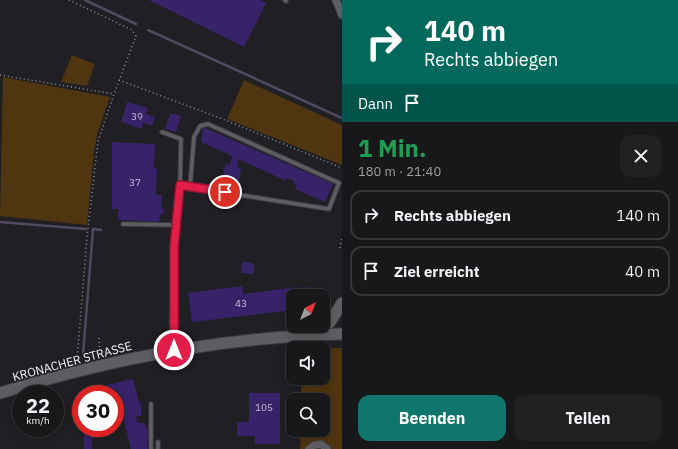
<!DOCTYPE html>
<html lang="de">
<head>
<meta charset="utf-8">
<style>
  :root { --surface:#18171a; --page:#212023; --text:#f1f3f6; --muted:#9f9fa2; --line:#363639; --accent:#0f766e }
  body { margin:0; font-family:"IBM Plex Sans",sans-serif; background:var(--page); color:var(--text); height:100vh; display:flex; flex-direction:column; font-size:15px; white-space:nowrap }
  * { box-sizing:border-box; margin:0 }
  p { font-size:13px; color:var(--muted) }
  .icon { flex:none; width:22px; height:22px; fill:none; stroke:currentColor; stroke-width:2; stroke-linecap:round; stroke-linejoin:round }
  .map { position:relative; flex:1; overflow:hidden }
  .drawer { display:flex; flex-direction:column; background:var(--surface); width:336px }
  .drawer>* { flex:none }
  .banner { background:#00695c; color:#fff; overflow:hidden }
  .needle { width:26px; rotate:42deg }
  .fabs { position:absolute; left:286px; top:289px; display:grid; gap:8px }
  .fabs a { display:grid; place-items:center; width:44px; height:44px; border-radius:8px; background:var(--surface); box-shadow:0 2px 10px #0003,0 0 0 1px var(--line); font-size:20px }
  .speed { position:absolute; left:12px; top:385px; display:flex; gap:8px; font-size:20px; font-weight:700; text-align:center }
  .speed>* { display:grid; place-content:center; width:52px; height:52px; border-radius:50%; background:var(--surface); box-shadow:0 2px 10px #0003,0 0 0 1px var(--line); line-height:1 }
  .speed small { font-size:10px; font-weight:400 }
  .speed .limit { border:6px solid #d22; background:#fff; color:#111 }
  .pin { position:absolute; display:grid; place-items:center; width:34px; height:34px; color:#fff; margin:-17px; border:2px solid #fff; border-radius:50%; box-shadow:0 1px 4px #0007 }
  .me { position:absolute; width:44px; margin:-22px; rotate:0deg; stroke-linejoin:round; filter:drop-shadow(0 0 3px #0008) }
  .turn { display:flex; align-items:center; gap:14px; height:84px; padding:0 16px; font-size:18px }
  .turn .icon { width:52px; height:52px; stroke-width:2.5 }
  .turn b { display:block; font-size:28px; line-height:34px }
  .then { display:flex; align-items:center; height:38px; padding:0 16px; background:#0003; gap:8px; font-size:15px }
  .round { display:grid; place-items:center; flex:none; width:42px; height:42px; border-radius:12px; background:var(--page) }
  .headline { display:flex; align-items:center; justify-content:space-between; height:68px; padding:0 16px }
  h1 { font-size:24px; font-weight:700; line-height:30px; color:#1e9e55 }
  .button { display:flex; gap:8px; margin-top:auto; padding:8px 16px }
  .button a { flex:1; height:46px; border-radius:12px; background:var(--accent); color:#fff; font-size:16px; font-weight:700; line-height:46px; text-align:center }
  .button a+a { background:var(--page); color:var(--text) }
  ul { padding:0; list-style:none }
  li { display:flex; align-items:center; gap:12px; height:50px; margin:0 8px 6px; padding:0 8px; border:2px solid var(--line); border-radius:12px }
  li div { flex:1 }
  li b { display:block; font-size:15px }
  li em { font-style:normal }
  main { display:flex; flex:1; min-height:0 }
  .map>svg:first-child { display:block }
</style>
</head>
<body>
<main>
<div class="map">
<svg width="342" height="449" viewBox="0 0 342 449">
  <rect width="100%" height="100%" fill="#201f23"/>
  <g fill="#4f3510">
    <path d="M72,55l23,9 -8,22 -26,-4z"/>
    <path d="M3,77l107,20 -13,38 -3,16 -7,74 -87,-9z"/>
    <path d="M244,80l98,45v40l-115,-46z"/>
    <path d="M323,348h19v101h-10c-8,-11 -20,-11 -27,0h-5l1,-19h22v-30h-22v-22h22z"/>
  </g>
  <g fill="none" stroke-linecap="round" stroke-linejoin="round">
    <g stroke="#514961" stroke-width="2.5">
      <path d="M85,0l51,24"/>
      <path d="M148,30l194,88"/>
      <path d="M0,222l86,7"/>
      <path d="M83,355l10,-126 8,1"/>
    </g>
  </g>
  <g fill="#382269">
    <path d="M149,0h111l6,3 -22,44z"/>
    <path d="M127,102l21,6 -2,6 9,3 -3,9 -9,-3 -1,6 -21,-7z"/>
    <path d="M170,113l11,3 -5,16 -11,-3z"/>
    <path d="M203,127l130,57 -8,18 -30,-13 2,-3 -4,-2 1,-3 -7,-3 -1,3 -48,-22 -1,8 4,1 -3,19 -16,-3 3,-20 5,1 2,-9 -31,-14z"/>
    <path d="M112,142l43,2 -1,24 3,1 -1,26h6l-1,11 4,5 -5,5 -1,6 -41,-2v-11h-6z"/>
    <path d="M242,262l12,1v11l-13,-1z"/>
    <path d="M242,286l1,8 54,-7 2,9h-6v14l-101,12 -4,-29z"/>
    <path d="M309,287l1,9h-9l-1,-8z"/>
    <path d="M133,379l6,24h2v13h-5l1,7h8v5h3l-1,21h-16l-8,-33h-8v-22h-17l-1,-7z"/>
    <path d="M249,393h31v51h-25v-8h-18v-14h12z"/>
    <path d="M84,428h14v10h-6v11h-8z"/>
  </g>
  <g fill="none" stroke-linecap="round" stroke-linejoin="round">
    <g stroke="#3d3d40" stroke-width="5.5">
      <g id="lane">
        <path d="M285,0l1,1"/>
        <path d="M162,132l19,7 -1,46"/>
        <path d="M190,187l4,-50 6,-11 8,-2 131,59 -10,26 -134,-21"/>
        <path d="M123,224l53,1"/>
        <path d="M158,442v7"/>
        <path d="M151,449v-45"/>
      </g>
    </g>
    <g stroke="#3d3d40" stroke-width="9">
      <g id="street">
        <path d="M336,0l6,15"/>
        <path d="M173,350l1,-102 6,-63 15,3"/>
        <path d="M309,449l6,-4 6,-1 6,5"/>
      </g>
    </g>
    <g stroke="#3d3d40" stroke-width="13">
      <g id="secondary">
        <path d="M312,335l18,-13 12,-19"/>
        <path d="M0,393c113,-35 224,-56 342,-59"/>
      </g>
    </g>
    <g stroke="#929195" stroke-width="1.5" stroke-dasharray="1 3" stroke-linecap="butt">
      <path d="M69,0l63,30 4,6 -22,58 -16,47 -11,96 -10,124"/>
      <path d="M0,75l114,19"/>
      <path d="M119,80l106,40 117,48"/>
      <path d="M340,248l2,-10"/>
      <path d="M99,338l1,18"/>
    </g>
    <use href="#lane" stroke="#5e5e62" stroke-width="3.5"/>
    <use href="#street" stroke="#5e5e62" stroke-width="7"/>
    <use href="#secondary" stroke="#5e5e62" stroke-width="11"/>
  </g>
  <g fill="none" stroke-linecap="round" stroke-linejoin="round">
    <g stroke="#92132f" stroke-width="10">
      <path id="route" d="M174,350v-102l6,-63 45,7"/>
    </g>
    <use href="#route" stroke="#e11d48" stroke-width="7"/>
  </g>
  <g text-anchor="middle" dominant-baseline="central" stroke-width="3" stroke-linejoin="round" paint-order="stroke">
    <g font-size="10" fill="#c5c0d4">
      <text x="137" y="116">39</text>
      <text x="135" y="182">37</text>
      <text x="241" y="303">43</text>
      <text x="264" y="407">105</text>
    </g>
    <g font-size="12" fill="#f4f4f7" stroke="#201f23">
      <text transform="translate(72 361) rotate(-15)">KRONACHER STRASSE</text>
    </g>
  </g>
</svg>
<div class="fabs">
<a><svg class="needle" viewBox="-14 -14 28 28"><path d="M0-13l5 13h-10z" fill="#e53935"/><path d="M0 13l5-13h-10z" fill="#9f9fa2"/></svg></a>
<a><svg class="icon" aria-label="sound" viewBox="0 0 24 24"><path d="M4 9h4l5-4v14l-5-4H4zM17 9q2 3 0 6"/></svg></a>
<a><svg class="icon" aria-label="search" viewBox="0 0 24 24"><circle cx="10" cy="10" r="6"/><path d="M15 15l6 6"/></svg></a>
</div>
<div class="speed"><div>22<small>km/h</small></div><div class="limit">30</div></div>
<div class="pin" style="left:225px;top:192px;background:#d93025"><svg class="icon" aria-label="arrive" viewBox="0 0 24 24"><path d="M6 21V4h12l-3 4 3 4H6"/></svg></div>
<svg class="me" style="left:174px;top:350px" viewBox="-20 -20 40 40"><circle r="17" fill="#e11d48" stroke="#fff" stroke-width="3"/><path d="M0-11L8 9 0 5-8 9z" fill="#fff"/></svg>
</div>
<section class="drawer">
<div class="banner">
<div class="turn"><svg class="icon" aria-label="right" viewBox="0 0 24 24"><path d="M7 20v-9h11M14 6l5 5-5 5"/></svg><div><b>140 m</b>Rechts abbiegen</div></div>
<div class="then">Dann<svg class="icon" aria-label="arrive" viewBox="0 0 24 24"><path d="M6 21V4h12l-3 4 3 4H6"/></svg></div>
</div>
<div class="headline"><div><h1>1 Min.</h1><p>180 m · 21:40</p></div><a class="round"><svg class="icon" aria-label="close" viewBox="0 0 24 24"><path d="M6 6l12 12M18 6L6 18"/></svg></a></div>
<ul>
<li><svg class="icon" aria-label="right" viewBox="0 0 24 24"><path d="M7 20v-9h11M14 6l5 5-5 5"/></svg><div><b>Rechts abbiegen</b></div><em>140 m</em></li>
<li><svg class="icon" aria-label="arrive" viewBox="0 0 24 24"><path d="M6 21V4h12l-3 4 3 4H6"/></svg><div><b>Ziel erreicht</b></div><em>40 m</em></li>
</ul>
<div class="button"><a>Beenden</a><a>Teilen</a></div>
</section>
</main>
</body>
</html>
